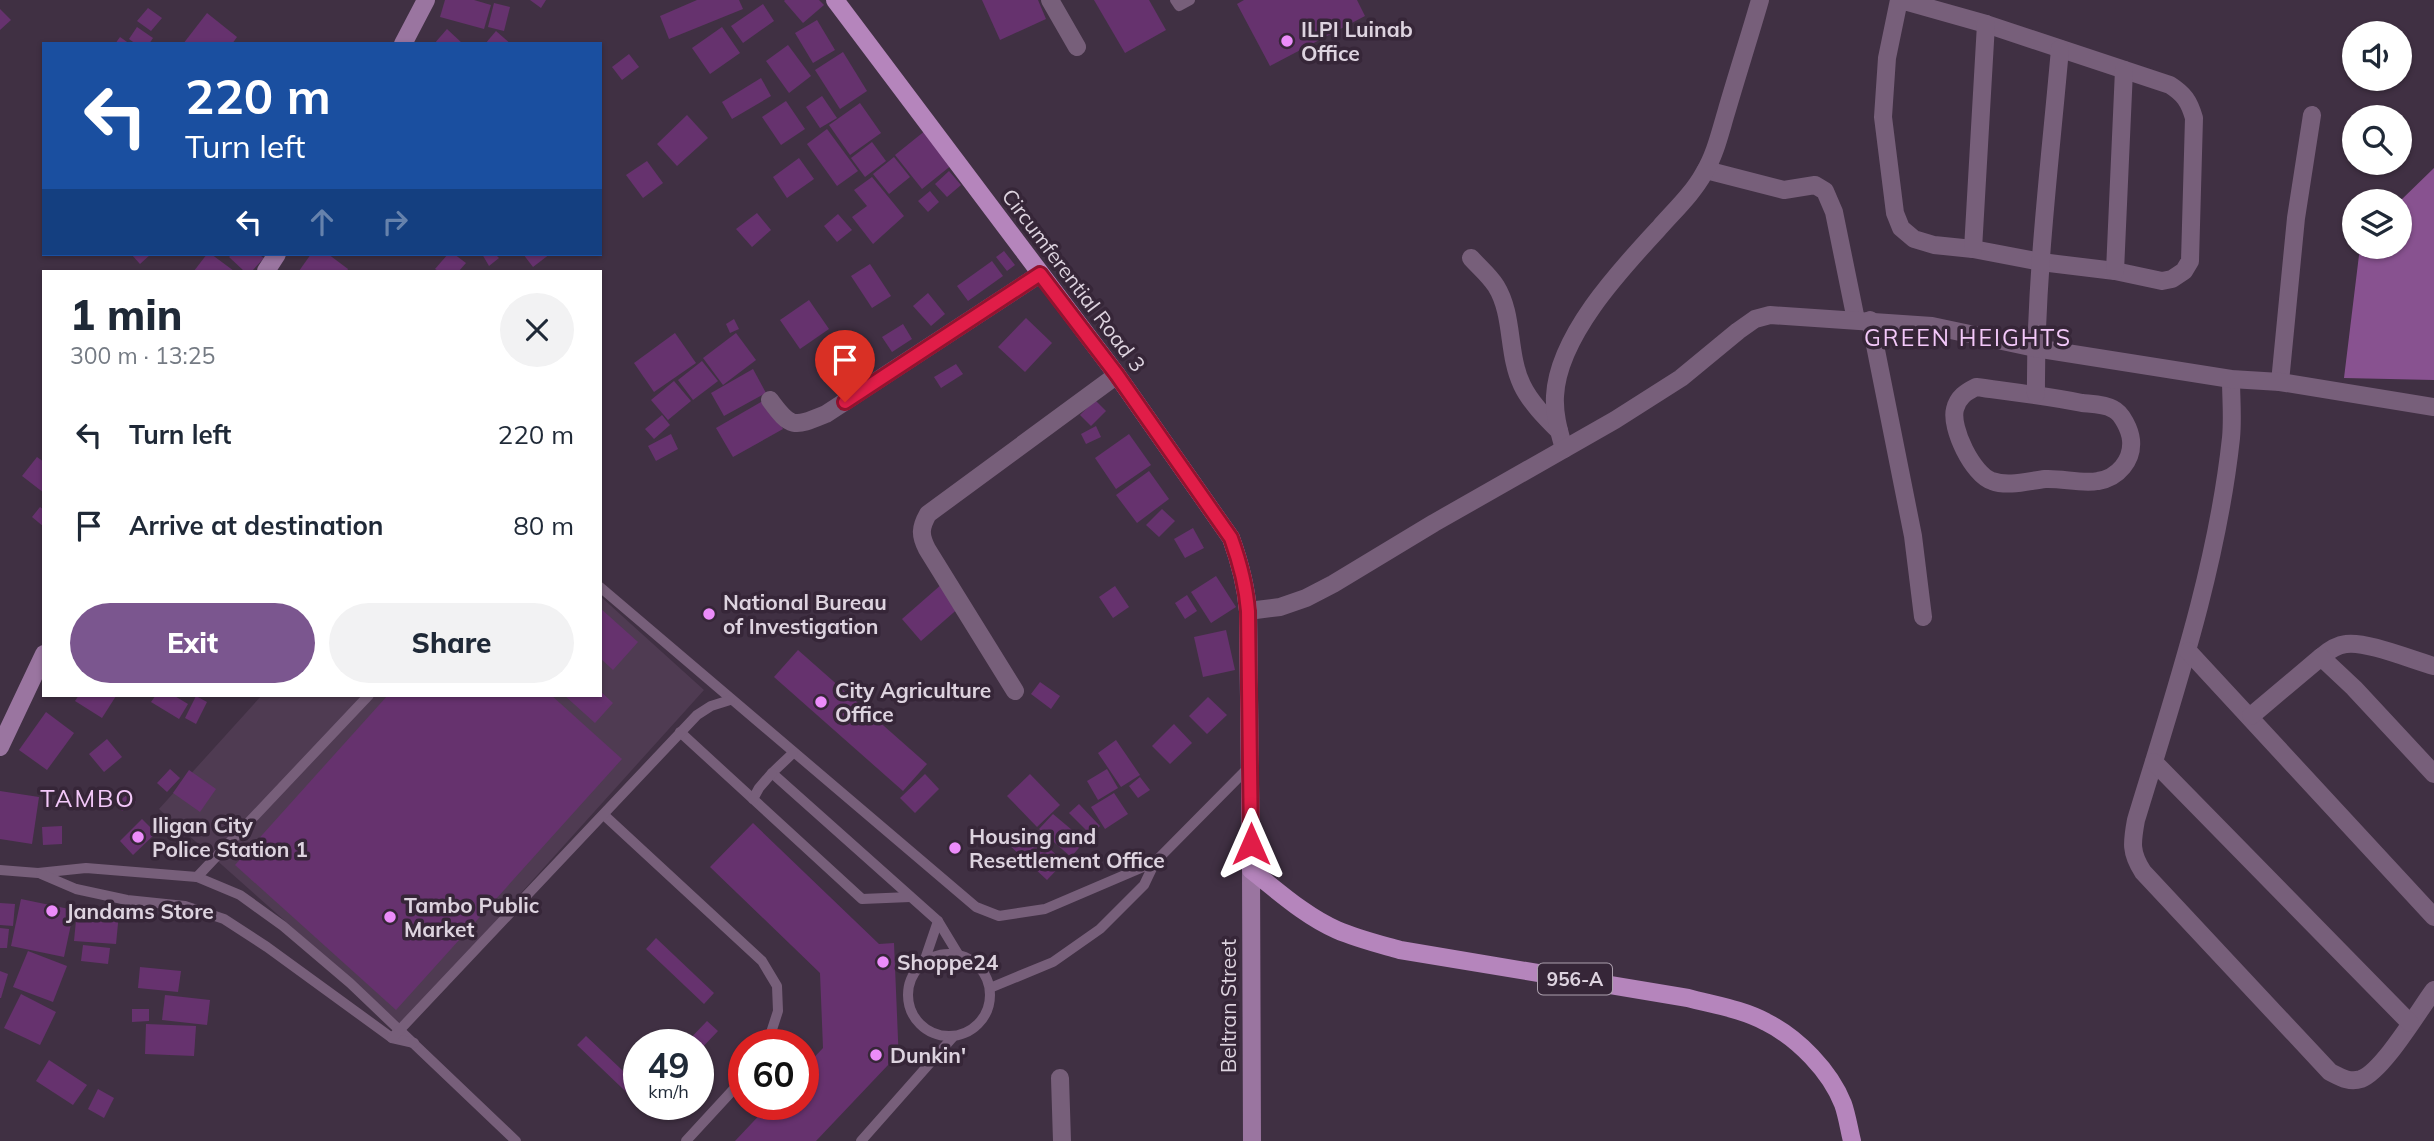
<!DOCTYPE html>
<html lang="en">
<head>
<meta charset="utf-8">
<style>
  :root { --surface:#fff; --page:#f2f2f3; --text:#1f2937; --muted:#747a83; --accent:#7b568f }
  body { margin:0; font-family:Mulish,sans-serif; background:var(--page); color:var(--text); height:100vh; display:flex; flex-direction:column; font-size:26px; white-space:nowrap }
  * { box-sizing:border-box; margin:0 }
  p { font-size:23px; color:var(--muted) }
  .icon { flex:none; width:38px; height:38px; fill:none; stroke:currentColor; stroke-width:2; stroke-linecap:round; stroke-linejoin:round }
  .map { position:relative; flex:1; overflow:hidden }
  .drawer { position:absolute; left:42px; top:270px; width:560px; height:427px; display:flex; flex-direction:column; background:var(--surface); border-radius:0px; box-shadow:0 2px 5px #0004 }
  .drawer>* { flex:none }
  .top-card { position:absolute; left:42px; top:42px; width:560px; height:214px; border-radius:0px; box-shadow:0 2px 5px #0004; background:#1a4fa0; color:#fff; overflow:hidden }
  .tools { position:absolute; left:2342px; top:21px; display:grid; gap:14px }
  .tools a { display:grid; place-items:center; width:70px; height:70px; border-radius:50%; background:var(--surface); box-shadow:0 2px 5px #0004; font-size:35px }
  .speed { position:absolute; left:623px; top:1029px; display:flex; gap:14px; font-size:35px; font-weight:700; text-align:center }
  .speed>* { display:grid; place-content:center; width:91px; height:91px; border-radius:50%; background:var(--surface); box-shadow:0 2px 5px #0004; line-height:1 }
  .speed small { font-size:18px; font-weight:400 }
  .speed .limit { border:10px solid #d22; background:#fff; color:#111 }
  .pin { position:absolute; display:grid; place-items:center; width:60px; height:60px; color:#fff; margin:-72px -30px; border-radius:50% 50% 50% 0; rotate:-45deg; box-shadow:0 0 7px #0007 }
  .pin .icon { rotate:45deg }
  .me { position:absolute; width:77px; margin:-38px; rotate:0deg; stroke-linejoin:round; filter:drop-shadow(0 0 5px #0008) }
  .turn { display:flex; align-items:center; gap:24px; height:147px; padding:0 28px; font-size:32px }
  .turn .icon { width:91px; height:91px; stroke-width:2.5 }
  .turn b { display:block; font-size:49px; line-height:60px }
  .lanes { display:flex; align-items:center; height:66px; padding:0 28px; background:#0003; justify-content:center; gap:35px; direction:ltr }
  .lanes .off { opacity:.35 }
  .round { display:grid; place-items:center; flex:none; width:74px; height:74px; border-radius:37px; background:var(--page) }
  .head { display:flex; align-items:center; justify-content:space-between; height:119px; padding:0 28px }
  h1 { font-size:42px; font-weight:800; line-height:52px }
  .action { display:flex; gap:14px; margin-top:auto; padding:14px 28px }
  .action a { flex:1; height:80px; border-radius:42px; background:var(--accent); color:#fff; font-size:28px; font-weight:800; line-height:80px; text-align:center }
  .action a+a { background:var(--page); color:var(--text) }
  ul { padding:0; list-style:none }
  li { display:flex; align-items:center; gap:21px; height:91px; padding:0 28px }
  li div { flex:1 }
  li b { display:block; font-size:26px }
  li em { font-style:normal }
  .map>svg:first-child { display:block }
</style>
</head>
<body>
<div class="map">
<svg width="2434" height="1141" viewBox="0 0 2434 1141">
  <rect width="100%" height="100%" fill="#403043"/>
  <path fill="#4f3b52" d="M600,596l104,94 -302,335 -243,-216 103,-114h338z"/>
  <path fill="#885290" d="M2434,168v212l-90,-2 16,-131h39v-45z"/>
  <g fill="#66326e">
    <path d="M445,0h29l17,5 -7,24 -44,-12z"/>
    <path d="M530,0h16l-5,8z"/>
    <path d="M697,0h42l4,9 -74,30 -9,-23z"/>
    <path d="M785,0h34l5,5 -21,18 -19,-22z"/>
    <path d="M982,0h56l8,19 -46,21z"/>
    <path d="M1094,0h55l17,30 -41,23z"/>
    <path d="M1244,0h113l8,16 -95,50 -33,-62z"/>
    <path d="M494,3l16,4 -6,24 -16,-4z"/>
    <path d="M763,4l11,17 -31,22 -12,-17z"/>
    <path d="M148,8l14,10 -11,13 -14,-10z"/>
    <path d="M0,9l11,11 -11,10z"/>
    <path d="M207,13l30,24 -5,7h-49z"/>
    <path d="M817,20l18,30 -22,13 -18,-30z"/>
    <path d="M137,27l16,11 -4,6h-13l-7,-5z"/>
    <path d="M722,27l18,26 -30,21 -18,-26z"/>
    <path d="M447,29l16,15h-29z"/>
    <path d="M496,31l15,13h-26z"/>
    <path d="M120,37l10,7h-15z"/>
    <path d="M788,45l23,31 -22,17 -23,-32z"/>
    <path d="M843,52l24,39 -27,18 -25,-39z"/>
    <path d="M629,54l10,13 -17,13 -10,-13z"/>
    <path d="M761,78l10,18 -39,23 -10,-17z"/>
    <path d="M822,96l15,22 -17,10 -14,-21z"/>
    <path d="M786,101l19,28 -24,16 -19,-28z"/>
    <path d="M860,103l21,30 -31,22 -21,-30z"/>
    <path d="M687,115l21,23 -31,28 -20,-22z"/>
    <path d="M827,129l31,42 -21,15 -30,-42z"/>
    <path d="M926,130l27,34 -31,25 -27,-34z"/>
    <path d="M872,142l14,19 -21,16 -14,-19z"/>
    <path d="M894,157l16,20 -21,17 -16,-20z"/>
    <path d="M799,158l15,21 -27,19 -14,-21z"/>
    <path d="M647,161l16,22 -20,15 -17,-23z"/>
    <path d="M949,171l12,14 -14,12 -12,-13z"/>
    <path d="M872,177l32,39 -31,28 -21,-27 15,-11 -13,-16z"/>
    <path d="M930,191l9,11 -11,10 -10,-11z"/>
    <path d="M757,213l14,17 -19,17 -16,-18z"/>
    <path d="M838,214l14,16 -15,12 -13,-16z"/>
    <path d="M1004,251l11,14 -8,6 -11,-14z"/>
    <path d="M131,254h20l-11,10z"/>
    <path d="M207,254h4l23,17h-40z"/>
    <path d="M232,254h26l6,4 -12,13h-8l-15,-14z"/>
    <path d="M311,254h17l20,15 -1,2h-48z"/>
    <path d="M448,254h6l12,9 -7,8h-21l-3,-2z"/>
    <path d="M482,254h13l4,4 -10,8z"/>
    <path d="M523,254h27l-17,13z"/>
    <path d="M992,261l11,15 -35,25 -11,-15z"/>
    <path d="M870,264l21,32 -19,12 -21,-32z"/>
    <path d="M928,293l17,21 -14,12 -18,-20z"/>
    <path d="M809,300l20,29 -29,20 -20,-29z"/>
    <path d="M1026,318l26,25 -27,29 -27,-25z"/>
    <path d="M734,319l5,10 -9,4 -4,-9z"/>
    <path d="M903,324l9,15 -20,13 -10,-15z"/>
    <path d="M675,333l21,30 -42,29 -20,-29z"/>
    <path d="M736,333l20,27 -33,25 -20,-27z"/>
    <path d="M702,361l16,20 -25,19 -15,-20z"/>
    <path d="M956,364l7,10 -22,14 -7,-11z"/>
    <path d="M753,369l13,24 -42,23 -13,-23z"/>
    <path d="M674,381l17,20 -23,19 -17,-20z"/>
    <path d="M766,399l17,30 -50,28 -17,-29z"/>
    <path d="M1095,400l11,11 -15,15 -11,-11z"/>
    <path d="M662,415l8,10 -16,14 -9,-10z"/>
    <path d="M1096,426l5,11 -15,7 -5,-10z"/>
    <path d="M671,434l7,15 -22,12 -8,-15z"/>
    <path d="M1129,434l22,31 -35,24 -21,-31z"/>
    <path d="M37,457l7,5v31l-22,-17z"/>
    <path d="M1149,471l20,28 -32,24 -21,-28z"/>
    <path d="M40,507l4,3v17l-12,-10z"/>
    <path d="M1162,509l13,12 -16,16 -13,-12z"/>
    <path d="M1193,528l11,20 -19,10 -11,-19z"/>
    <path d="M1216,576l20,31 -25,16 -20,-31z"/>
    <path d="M942,584l19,22 -40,35 -19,-22z"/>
    <path d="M1115,586l14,21 -16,11 -14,-21z"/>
    <path d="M1187,595l10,16 -12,8 -10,-16z"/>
    <path d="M600,608l38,34 -25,28 -13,-12z"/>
    <path d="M1226,630l9,40 -32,7 -9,-40z"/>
    <path d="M798,650l129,114 -24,27 -129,-114z"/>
    <path d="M1040,682l20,14 -9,13 -20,-15z"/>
    <path d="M600,691l13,12 -18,20 -31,-28h36z"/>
    <path d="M79,695h36l1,1 -14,22 -27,-17z"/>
    <path d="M156,695h17l15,9 -9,15 -28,-17z"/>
    <path d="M388,695h163l71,64 -226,251 -161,-145z"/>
    <path d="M196,696l11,6 -11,22 -11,-6z"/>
    <path d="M1208,697l19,18 -20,19 -18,-18z"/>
    <path d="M46,712l28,21 -27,37 -28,-20z"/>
    <path d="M1174,724l18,19 -22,21 -18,-18z"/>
    <path d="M107,739l15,18 -18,15 -15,-18z"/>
    <path d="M1116,740l24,35 -19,12 -23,-34z"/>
    <path d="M170,769l10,9 -13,14 -10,-9z"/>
    <path d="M1107,769l11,19 -20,12 -11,-19z"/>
    <path d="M189,770l27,19 -16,23 -27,-19z"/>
    <path d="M925,774l14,15 -24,24 -15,-15z"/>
    <path d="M1030,774l30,31 -23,22 -30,-31z"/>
    <path d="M1140,777l10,13 -12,8 -9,-12z"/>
    <path d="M0,791l39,6 -7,47 -32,-5z"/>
    <path d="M130,793l6,9 -14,9 -5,-9z"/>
    <path d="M1114,793l14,21 -23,15 -14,-22z"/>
    <path d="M1079,804l21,22 -9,9 -22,-22z"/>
    <path d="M1053,814l32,27 -14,16 -32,-28z"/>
    <path d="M142,819l14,14 -23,22 -13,-14z"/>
    <path d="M753,823l126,121 15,-1 5,120 -10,1 -73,77h-81l35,-37h33v-35l20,-21 -3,-75 -110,-106z"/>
    <path d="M1024,825l40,37 -17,18 -40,-37z"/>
    <path d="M62,826v18l-19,1 -1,-18z"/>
    <path d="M21,899l53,11 -10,47 -53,-11z"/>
    <path d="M0,903l15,1 -2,22 -13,-1z"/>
    <path d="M77,910l42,3 -3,31 -42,-3z"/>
    <path d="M0,928l9,1 -2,19h-7z"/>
    <path d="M656,938l58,55 -10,11 -58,-55z"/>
    <path d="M83,945l27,3 -2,16 -27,-3z"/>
    <path d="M28,951l39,15 -14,36 -40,-15z"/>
    <path d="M140,967l41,4 -3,21 -40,-4z"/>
    <path d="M0,971l8,3 -7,24h-1z"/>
    <path d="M21,994l35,18 -16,33 -36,-17z"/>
    <path d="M165,995l45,5 -3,25 -45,-5z"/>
    <path d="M132,1009h17v12l-17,1z"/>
    <path d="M707,1021l11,10 -20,21v-7h-14z"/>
    <path d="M146,1024l50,2 -2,30 -49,-2z"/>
    <path d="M586,1036l53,50v18h9l-4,5 -67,-64z"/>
    <path d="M49,1060l38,25 -14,20 -37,-24z"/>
    <path d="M98,1089l16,9 -10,20 -16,-9z"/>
  </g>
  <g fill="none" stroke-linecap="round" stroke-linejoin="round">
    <g stroke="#775f7a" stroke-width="10">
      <path d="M1175,0l4,6 11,-6"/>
      <path d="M600,587l376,320 23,9 46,-7 110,-47"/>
      <path d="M680,732l182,167 48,-2"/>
      <path d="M793,753l-21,20 166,148 20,33"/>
      <path d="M753,799l6,-11 13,-15"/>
      <path d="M604,815l158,146 15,25 1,25 -11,34"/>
      <path d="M0,870l38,3 48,-5 111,9 43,18 43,31 67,57 166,158"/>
      <path d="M41,874l35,15 51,11 58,6 39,13 43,28 125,91 22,5"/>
      <path d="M197,877l172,-182"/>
      <circle cx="949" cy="995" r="41"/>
      <path d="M924,962l14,-41"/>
      <path d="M990,988l63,-26 47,-33 44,-44 11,-23 93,-94"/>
      <path d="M392,1038l305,-323 14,-9 19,-6"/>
      <path d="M686,1141l58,-63"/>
      <path d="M861,1141l92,-104"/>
    </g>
    <g stroke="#775f7a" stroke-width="18">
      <path d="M1050,0l27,47"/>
      <path d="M1899,0l-12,58 -4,59 12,96 6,15 13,11 20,6 39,4 68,13 74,9 47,10 10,-2 12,-8 6,-10 4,-143c-5,-17 -10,-24 -24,-33l-184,-61 -85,-24"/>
      <path d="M1706,170l78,20 31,-5 10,6 9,21 22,108"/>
      <path d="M1973,249l13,-225"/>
      <path d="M1471,258c8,9 18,17 25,28 18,29 11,68 26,99 8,17 23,32 37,46"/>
      <path d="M2115,271l9,-201"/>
      <path d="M1870,320l43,216 10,81"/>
      <path d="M2231,379c0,19 2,39 0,59 -14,130 -57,257 -95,382 -4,22 -6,32 7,52l187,200c10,5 19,11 31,7 22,-8 58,-69 73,-89"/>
      <path d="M2280,382l16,-164 16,-103"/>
      <path d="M1976,387c36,5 71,9 106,16 9,1 23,1 31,6 9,4 17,21 18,31 2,20 -13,38 -33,41 -17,3 -36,-3 -53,-2 -17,2 -37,8 -53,2 -19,-6 -42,-53 -37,-72 3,-12 11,-17 21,-22z"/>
      <path d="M2036,394c-1,-115 14,-231 24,-345"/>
      <path d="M770,400c21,29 24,27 56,14l214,-140"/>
      <path d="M1564,449c-5,-18 -10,-34 -9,-53 3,-60 66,-127 105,-169 16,-18 33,-34 44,-54 11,-18 16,-40 22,-60 11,-38 23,-75 34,-113"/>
      <path d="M1248,611l32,-4 26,-9 27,-14 101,-61 181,-103 66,-42 57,-47 17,-12 15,-4 162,11 103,22 196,31 49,3 154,25"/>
      <path d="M2188,651l246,266"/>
      <path d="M2321,657c7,-6 16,-12 25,-13 21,-3 66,16 88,22"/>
      <path d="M1015,691l-88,-142c-7,-14 -7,-21 1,-35l189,-139"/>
      <path d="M2251,716l70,-59 33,31 80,86"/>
      <path d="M2154,762l256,261"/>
      <path d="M1060,1078l2,63"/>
    </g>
    <g stroke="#9a75a0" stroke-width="18">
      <path d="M403,44l23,-44"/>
      <path d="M266,271l11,-17"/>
      <path d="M0,747l44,-93"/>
      <path d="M1251,870l1,271"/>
    </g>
    <path stroke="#b585bc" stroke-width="18" d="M835,0l282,375 114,163c9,25 15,47 17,73l3,259c27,21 54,46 86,60 21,9 42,14 63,20l288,48c26,7 54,11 78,24 32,16 64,49 77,82 4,11 6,25 9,37"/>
  </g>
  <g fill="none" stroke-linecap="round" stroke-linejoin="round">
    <g stroke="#92132f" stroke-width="18">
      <path id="route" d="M845,402l195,-128 77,101 114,163c9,25 15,47 17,73l3,233"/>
    </g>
    <use href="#route" stroke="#e11d48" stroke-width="12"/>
  </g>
  <g fill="#ec8cfa" stroke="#362638" stroke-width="2.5">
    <circle cx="1287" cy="41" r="7"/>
    <circle cx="709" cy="614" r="7"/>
    <circle cx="821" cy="702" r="7"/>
    <circle cx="138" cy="837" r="7"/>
    <circle cx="955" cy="848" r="7"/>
    <circle cx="52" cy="911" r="7"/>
    <circle cx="390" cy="917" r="7"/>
    <circle cx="883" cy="962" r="7"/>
    <circle cx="876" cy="1055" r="7"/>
  </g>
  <g text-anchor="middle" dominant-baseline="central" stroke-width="7" stroke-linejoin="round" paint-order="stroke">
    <rect fill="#362638" stroke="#ab9fad" stroke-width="2" x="1538" y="963.5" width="74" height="31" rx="5"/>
    <g font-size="19" font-weight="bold" fill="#ddd3df">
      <text x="1575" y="979">956-A</text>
    </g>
    <g font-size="21" font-weight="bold" fill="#ddd3df" stroke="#362638" text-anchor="start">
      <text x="1301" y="29">ILPI Luinab<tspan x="1301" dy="24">Office</tspan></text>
      <text x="723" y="602">National Bureau<tspan x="723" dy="24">of Investigation</tspan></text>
      <text x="835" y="690">City Agriculture<tspan x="835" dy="24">Office</tspan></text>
      <text x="152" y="825">Iligan City<tspan x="152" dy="24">Police Station 1</tspan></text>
      <text x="969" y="836">Housing and<tspan x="969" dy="24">Resettlement Office</tspan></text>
      <text x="404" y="905">Tambo Public<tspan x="404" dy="24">Market</tspan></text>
      <text x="66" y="911">Jandams Store</text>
      <text x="897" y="962">Shoppe24</text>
      <text x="890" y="1055">Dunkin'</text>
    </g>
    <g font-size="21" fill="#ddd3df" stroke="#362638">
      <text transform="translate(1074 280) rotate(53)">Circumferential Road 3</text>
      <text transform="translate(1228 1006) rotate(-90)">Beltran Street</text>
    </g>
    <g font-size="23" letter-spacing="2" fill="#f3c8f9" stroke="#362638">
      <text x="1968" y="337">GREEN HEIGHTS</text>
    </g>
    <g font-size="24" letter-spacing="2" fill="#f3c8f9" stroke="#362638">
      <text x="88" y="798">TAMBO</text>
    </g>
  </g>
</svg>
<div class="tools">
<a><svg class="icon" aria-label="sound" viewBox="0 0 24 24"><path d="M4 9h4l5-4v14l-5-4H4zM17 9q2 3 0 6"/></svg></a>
<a><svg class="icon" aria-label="search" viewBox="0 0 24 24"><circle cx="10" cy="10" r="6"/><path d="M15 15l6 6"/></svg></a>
<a><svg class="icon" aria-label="layers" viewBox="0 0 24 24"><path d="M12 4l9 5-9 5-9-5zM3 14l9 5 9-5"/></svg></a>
</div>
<div class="speed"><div>49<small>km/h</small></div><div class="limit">60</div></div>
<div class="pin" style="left:845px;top:402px;background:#d93025"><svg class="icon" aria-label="arrive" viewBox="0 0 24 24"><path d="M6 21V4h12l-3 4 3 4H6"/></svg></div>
<svg class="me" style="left:1251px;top:844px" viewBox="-20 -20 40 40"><path d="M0-17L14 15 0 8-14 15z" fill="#e11d48" stroke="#fff" stroke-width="4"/></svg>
<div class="top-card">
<div class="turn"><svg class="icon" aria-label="left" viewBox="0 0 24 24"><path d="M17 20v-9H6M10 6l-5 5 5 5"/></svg><div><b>220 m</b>Turn left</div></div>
<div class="lanes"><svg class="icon" aria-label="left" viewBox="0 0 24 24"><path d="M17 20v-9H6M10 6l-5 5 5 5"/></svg><svg class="icon off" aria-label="ahead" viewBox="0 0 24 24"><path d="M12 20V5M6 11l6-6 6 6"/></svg><svg class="icon off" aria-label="right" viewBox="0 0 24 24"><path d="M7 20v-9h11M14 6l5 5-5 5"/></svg></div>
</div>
<section class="drawer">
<div class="head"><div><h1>1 min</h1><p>300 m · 13:25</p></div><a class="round"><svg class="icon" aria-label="close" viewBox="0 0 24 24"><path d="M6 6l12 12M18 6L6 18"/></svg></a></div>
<ul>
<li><svg class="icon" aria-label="left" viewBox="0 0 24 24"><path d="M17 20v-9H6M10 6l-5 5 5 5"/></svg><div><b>Turn left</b></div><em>220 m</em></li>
<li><svg class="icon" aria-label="arrive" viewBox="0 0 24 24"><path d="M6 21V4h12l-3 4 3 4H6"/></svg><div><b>Arrive at destination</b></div><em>80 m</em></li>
</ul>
<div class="action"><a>Exit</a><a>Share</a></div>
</section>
</div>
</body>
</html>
